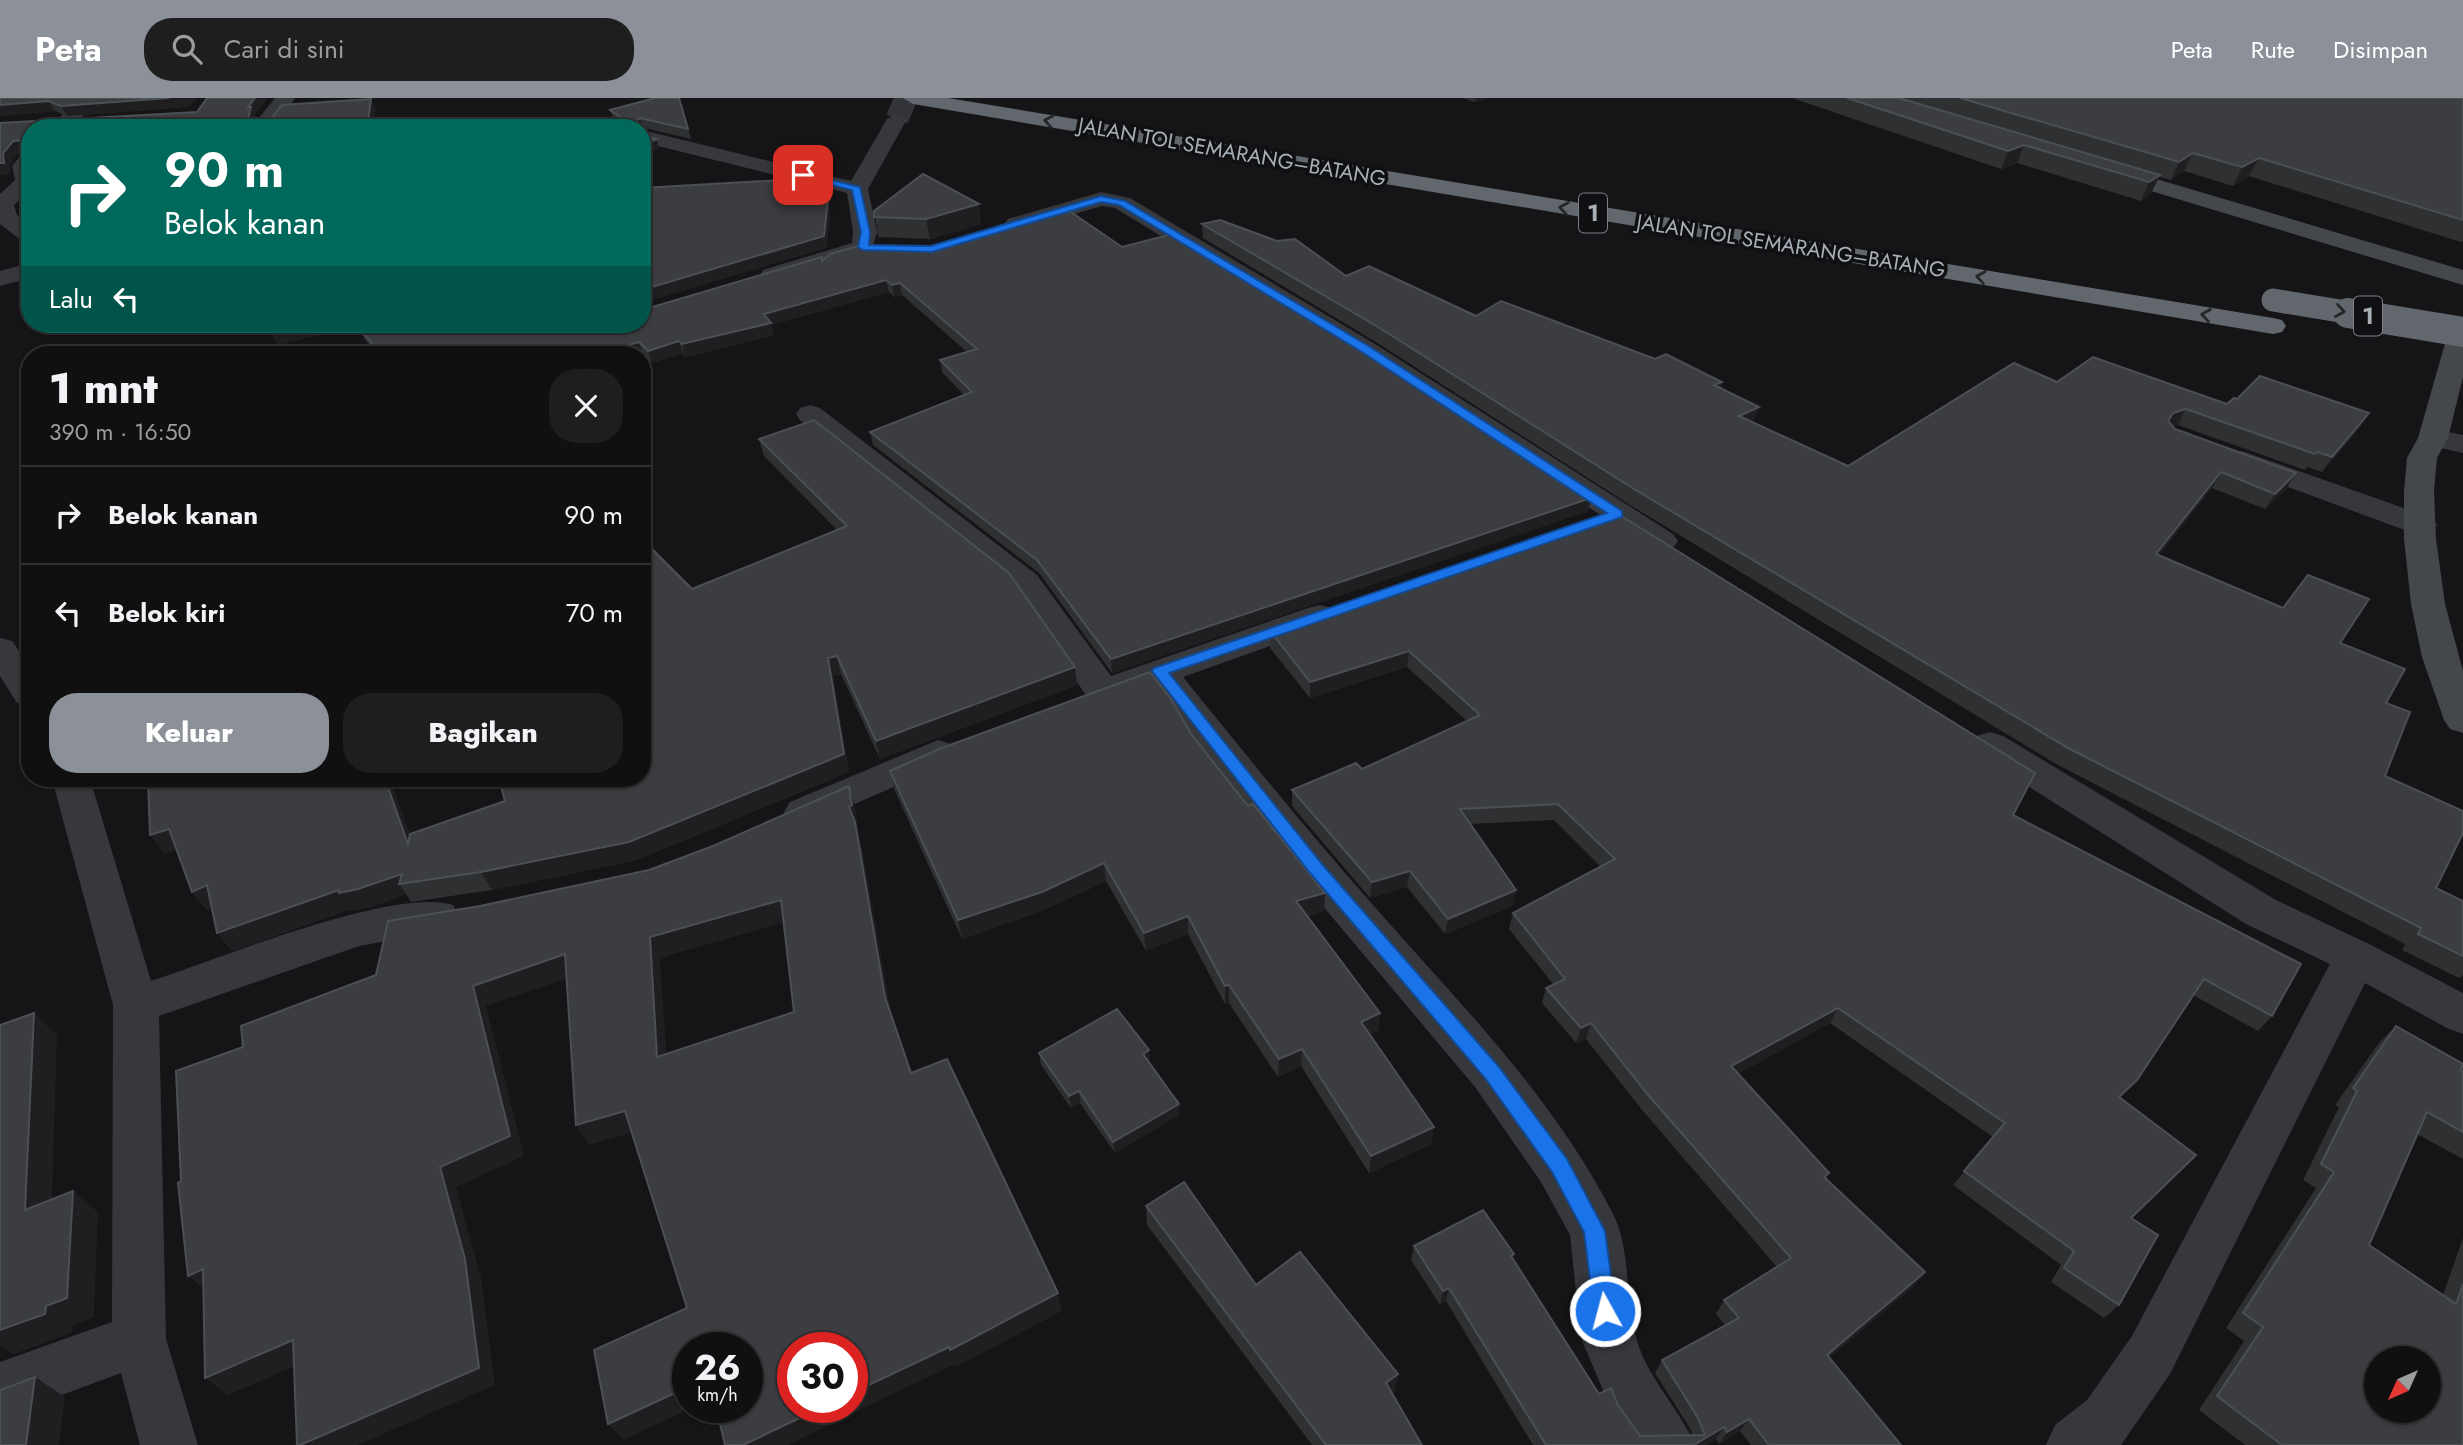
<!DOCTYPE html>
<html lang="id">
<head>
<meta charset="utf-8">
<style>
  :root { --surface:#101011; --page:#1e1e1f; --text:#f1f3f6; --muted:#9c9d9f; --line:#303031; --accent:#8c9099 }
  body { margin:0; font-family:Jost,sans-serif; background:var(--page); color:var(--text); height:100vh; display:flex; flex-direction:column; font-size:26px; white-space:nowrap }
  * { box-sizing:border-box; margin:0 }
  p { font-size:23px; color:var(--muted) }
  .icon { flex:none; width:38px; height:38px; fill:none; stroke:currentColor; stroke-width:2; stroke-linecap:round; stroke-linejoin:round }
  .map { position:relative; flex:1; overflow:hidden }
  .panel { position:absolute; left:21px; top:248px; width:630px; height:441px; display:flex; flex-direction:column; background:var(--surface); border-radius:28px; box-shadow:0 2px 5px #0004,0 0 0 2px var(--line) }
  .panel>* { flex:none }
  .top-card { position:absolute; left:21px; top:21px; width:630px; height:214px; border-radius:28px; box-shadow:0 2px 5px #0004,0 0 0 2px var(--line); background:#00695c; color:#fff; overflow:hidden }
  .needle { width:46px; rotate:225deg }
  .controls { position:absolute; left:2364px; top:1248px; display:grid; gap:14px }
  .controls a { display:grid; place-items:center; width:77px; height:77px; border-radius:50%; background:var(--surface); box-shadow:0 2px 5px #0004,0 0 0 2px var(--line); font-size:35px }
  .speed { position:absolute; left:672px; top:1234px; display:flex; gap:14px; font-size:35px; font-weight:700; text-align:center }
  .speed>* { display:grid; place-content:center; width:91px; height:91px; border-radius:50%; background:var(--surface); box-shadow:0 2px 5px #0004,0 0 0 2px var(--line); line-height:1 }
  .speed small { font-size:18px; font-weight:400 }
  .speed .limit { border:10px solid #d22; background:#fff; color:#111 }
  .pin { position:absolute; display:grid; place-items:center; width:60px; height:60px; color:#fff; margin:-30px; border-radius:14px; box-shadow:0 4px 10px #0006 }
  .me { position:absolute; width:77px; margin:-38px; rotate:353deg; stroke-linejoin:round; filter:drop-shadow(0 0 5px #0008) }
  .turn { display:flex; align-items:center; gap:24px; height:147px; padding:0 28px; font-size:32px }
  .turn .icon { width:91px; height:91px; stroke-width:2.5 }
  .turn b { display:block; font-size:49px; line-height:60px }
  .then { display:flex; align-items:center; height:66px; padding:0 28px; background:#0003; gap:14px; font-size:26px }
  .round { display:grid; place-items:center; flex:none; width:74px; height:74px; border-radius:28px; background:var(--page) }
  .head { display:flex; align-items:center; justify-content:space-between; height:119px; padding:0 28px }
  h1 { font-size:42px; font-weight:800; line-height:52px }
  .button { display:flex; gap:14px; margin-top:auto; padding:14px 28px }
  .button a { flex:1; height:80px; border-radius:28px; background:var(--accent); color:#fff; font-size:28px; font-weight:800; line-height:80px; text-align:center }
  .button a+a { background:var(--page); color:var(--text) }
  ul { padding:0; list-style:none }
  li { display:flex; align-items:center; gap:21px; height:98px; padding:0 28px; border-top:2px solid var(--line) }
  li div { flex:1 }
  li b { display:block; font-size:26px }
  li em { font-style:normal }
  header { display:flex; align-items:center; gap:42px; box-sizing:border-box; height:98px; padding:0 35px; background:var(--accent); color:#fff }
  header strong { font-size:33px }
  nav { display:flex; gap:38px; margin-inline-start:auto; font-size:24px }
  .search { width:490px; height:63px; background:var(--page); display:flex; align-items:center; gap:18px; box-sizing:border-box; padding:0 24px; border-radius:28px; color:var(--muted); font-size:26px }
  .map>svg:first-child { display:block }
</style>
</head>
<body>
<header>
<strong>Peta</strong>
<div class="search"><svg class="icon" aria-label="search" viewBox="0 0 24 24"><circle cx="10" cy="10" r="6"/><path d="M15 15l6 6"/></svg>Cari di sini</div>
<nav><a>Peta</a><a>Rute</a><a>Disimpan</a></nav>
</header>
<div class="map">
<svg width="2463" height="1347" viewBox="0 0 2463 1347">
  <rect width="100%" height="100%" fill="#151517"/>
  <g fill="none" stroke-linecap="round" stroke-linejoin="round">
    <path stroke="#323437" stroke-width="23" stroke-dasharray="23 11" stroke-linecap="butt" d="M897,21l9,-21"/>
    <g fill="#36383c" fill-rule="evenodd">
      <path d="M78,0h21l-27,30h-22z"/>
      <path d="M275,0h20l-20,30h-20v-5z"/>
      <path d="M897,15l10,6 -39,70 9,43 -6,20 -99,30 -9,-2 -3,-5 3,-5 89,-27 1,-11 -6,-39 -205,-51v-12l209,51 36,-62z"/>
      <path d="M30,55v37l-16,15 3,10 13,9v19l-8,-2 -22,-17v-30l15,-14 -3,-14 10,-12z"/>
      <path d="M1101,94l29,6 245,146 298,190 5,7 -5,7 -11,3 -11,-3 -294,-192 -242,-148 -13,-2 -86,25 -8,-2 -4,-5 4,-5z"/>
      <path d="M30,165v15l-30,8v-15z"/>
      <path d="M810,307l10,3 217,167 74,101 197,-68 12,-3 12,3 5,8 -5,8 -149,53c62,76 124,154 190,228 85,97 181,192 240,309 18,36 12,81 22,119 9,42 44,74 60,112h-62l-19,-29 -33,-78 -11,-103 -29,-53 -66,-95 -174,-207 -148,-193 -49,17 -14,-3 -77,-112 -213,-169 -4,-6 4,-6z"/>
      <path d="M2433,331l30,6v18l-40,-9 -5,-6 5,-6z"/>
      <path d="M2242,353l190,67 5,7 -5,7 -11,2 -11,-2 -179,-66 -4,-6 4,-6z"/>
      <path d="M0,540l12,3 18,25v40l-13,-3 -17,-27z"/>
      <path d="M1990,634l13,4 273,164 95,45 92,48v41l-16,-6 -82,-45 -195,391 -49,71h-75l9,-20 32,-25 45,-64 198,-372 -84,-40 -269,-170 -6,-9 6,-9z"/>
      <path d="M938,642l13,4 6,9 -6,9 -147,64 -14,-4 -6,-10 6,-10z"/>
      <path d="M52,681h38l61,202c64,-21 244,-95 302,-76l6,12 -6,12 -94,17 -200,70 7,323 32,106h-58l-19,-72 -121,45v-56l112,-40 1,-317z"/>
    </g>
    <g fill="#44474c" fill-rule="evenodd">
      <path d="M2106,66l357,106v15l-365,-110 -3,-5 3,-5z"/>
      <path d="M2463,220v59l-15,61 -11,20 -3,33 2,48 9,65 18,67v62l-13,-4 -6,-9 -22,-63 -11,-53 -7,-65v-48l3,-33 11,-20 32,-112 4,-6z"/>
    </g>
    <path fill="#62676d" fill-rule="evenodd" d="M903,0h45l1325,220 9,2 4,6 -4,6 -9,2 -1360,-230z"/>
    <path stroke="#62676d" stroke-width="23" d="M2273,202l85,14"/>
    <path stroke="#62676d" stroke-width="30" d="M2348,215l115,19"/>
  </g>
  <g fill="#2e3032">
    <path d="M0,0h197l-9,9 -121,9 -12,-5 -55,5z"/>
    <path d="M679,0l12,41 -77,-18 -4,-11z"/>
    <path d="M1463,0h24l-12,4z"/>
    <path d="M1792,0h671v143l-2,1 -212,-66 -16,10 -49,-15 -13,9 -12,-3 -8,16 -10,8 -124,-38 -16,6z"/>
    <path d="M874,113l107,13 -51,15 -52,-2z"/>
    <path d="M1202,126l144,52 130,40 179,43 67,23 -1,6 33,34h-1l95,44 209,-84 170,22 10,-5 132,14 -10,16 -37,43 -14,-5 -3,3 -127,-45 -6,1 3,3 121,44 -10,16 -21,20 -53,-21 -53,67 181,88 46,60 -1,73 51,112 27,13v74l-4,3 -57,-28 3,-6 -347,-179 -428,-260 -254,-163 -173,-104z"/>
    <path d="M930,149h192l466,264 -476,162 -73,-100 -166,-128 -3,-13 94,-37 -22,-23 -2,-12 27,-8 -65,-57 -8,2 -5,-5 -118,33 3,10 -89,22 -2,-4 -31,10 -9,-9 -5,1h-261l-23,-30 -76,20 -8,-16 -11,3 -6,-8h389l181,-64z"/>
    <path d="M759,341l316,228 2,18 -197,74 -39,-85 -8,2 16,96 -212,88 -145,30 -81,12 -5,-8 -35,13 -19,4 -1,-2 -119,42 -15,-18 -5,-25 -5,2 -15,-18 -15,-42 -12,4 224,-75 21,56 95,-34 187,-212 145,-59 -73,-74z"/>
    <path d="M1618,416l395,301 259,201 -14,15 -65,-36 -73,103 76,57 -64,63 -13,87 -15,13 -53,-36 10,-17 -108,-80 40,-48 -163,-114 -92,51 91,99 -3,6 99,93 -11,14 -85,72 72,87h-150l-11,-14 -21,13 -3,-5 -10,6h-173l-87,-144 -6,4 -29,-45 3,-14 99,13 86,135 19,11 22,31 52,-1 -1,-5 -36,-57 7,-13 64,-34 -10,-12 8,-14 53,-33 -134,-156 -57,-72 -10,4 -34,-40 4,-15 7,-4 -44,-55 4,-16 88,-46 -47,-47 -84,4 46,66 -3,16 -68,28 -38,-47 -37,11 -78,-92v-16l70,-21 105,-48 -60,-54 -97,31 -40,-50 1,-16z"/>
    <path d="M1191,636l133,177 -16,5 72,97 -2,18 -8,3 64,93 -3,17 -62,29 -68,-107 -23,11 -49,-74 -4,1 -37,-70 -42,17 -40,-70 -62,29 -82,29 -68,-150 -4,-18z"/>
    <path d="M2396,928l67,45v88l-46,-25 -48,111 74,50 20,-57v207h-218l-46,-35 45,-69 -18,-13 90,-140 -13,-8 36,-73 -4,-2 44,-62z"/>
    <path d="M1039,955l111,9 -1,1 30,41v11l-64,38 -35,-50 -9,5 -30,-43z"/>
    <path d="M1146,1108l110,79 139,106 -3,2 30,52h-110l-165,-220z"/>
  </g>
  <g fill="#1f1f21">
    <path d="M169,0h28l-9,9 -121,9 -6,-10z"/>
    <path d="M255,0h13l-13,16 1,3 -2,11 -6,-9v-12z"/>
    <path d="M1475,0h12l-12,4z"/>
    <path d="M371,1l5,10 -3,19h-6z"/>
    <path d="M49,3l6,10 -55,5v-11z"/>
    <path d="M640,20l3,9 -6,1v-8z"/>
    <path d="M657,41l2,10 -17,5v-10z"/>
    <path d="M25,42l5,11 -10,1 -10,12 1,10 -9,1 -2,2v-14l3,-10 10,-12z"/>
    <path d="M2024,47l-7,18 -16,6 7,-18z"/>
    <path d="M2193,55l-9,18 -13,9 8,-18z"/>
    <path d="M2259,60l-10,18 -16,10 9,-19z"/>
    <path d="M2160,77l-9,18 -10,8 8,-19z"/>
    <path d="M830,83l2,11 -5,56 -185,55v-13z"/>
    <path d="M979,106l2,20 -51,15 -4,-20z"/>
    <path d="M886,182l3,12 -118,33 3,10 -89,22 -3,-13 82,-30z"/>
    <path d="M900,185l2,12 -8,2 -2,-12z"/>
    <path d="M255,226h13l3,4 -12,4z"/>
    <path d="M307,226h46l1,1 -76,20 -7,-12z"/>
    <path d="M679,243l4,12 -31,10 -4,-12z"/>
    <path d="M639,244l4,12 -5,1h-47z"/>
    <path d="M1722,284l-4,15 -4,-12z"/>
    <path d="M1759,309l-5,15 -20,9 5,-15z"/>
    <path d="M2186,311l-8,16 -13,3 3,-7 5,-8z"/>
    <path d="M2369,315l-10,16 -37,43 10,-15z"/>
    <path d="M2221,374l-9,16 -65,82 9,-16z"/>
    <path d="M2296,375l-10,16 -21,20 10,-15z"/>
    <path d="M1591,400l-3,13 -476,162 -1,-14z"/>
    <path d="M1409,553l-2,16 -97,31v-16z"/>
    <path d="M837,558l4,18 -8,2 16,96 -212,88 -145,30 -11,-18 347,-214z"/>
    <path d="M1075,569l2,18 -197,74 -4,-18z"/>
    <path d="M385,681h4l31,83 -12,-18z"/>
    <path d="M849,688l6,21 3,19 -1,1 4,16 31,174 -7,-20 -36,-190z"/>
    <path d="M169,731l15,19 -19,6 -15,-19z"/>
    <path d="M1104,765l2,18 -62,29 -82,29 -4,-19z"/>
    <path d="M1410,773l-3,16 -37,11 2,-16z"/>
    <path d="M402,776l-3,10 7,10 -35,13 -19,4 -1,-2 -119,42 -15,-18 122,-43z"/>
    <path d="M207,787l15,18 -15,7 -15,-18z"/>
    <path d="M1516,792l-3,16 -68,28 3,-15z"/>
    <path d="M1325,795l-1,18 -28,8v-18z"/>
    <path d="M781,802l8,21 -129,37 8,119 -11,-20 -7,-120z"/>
    <path d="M1188,818v18l-42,17 -2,-18z"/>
    <path d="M565,856l12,21 -91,31 38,150 -68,31 25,91 14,107 -137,60h-58l140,-278 33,-181z"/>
    <path d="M1229,887v18l-4,1v-18z"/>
    <path d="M1838,910l-8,15 -106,59 7,-16z"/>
    <path d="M34,915l23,22 -6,195 -26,-20z"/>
    <path d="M1380,915l-2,18 -19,8 2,-17z"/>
    <path d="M1591,925l-5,16 -10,4 5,-15z"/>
    <path d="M1302,951l-1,17 -23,11 1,-18z"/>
    <path d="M1149,952l1,12 -7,4v-12z"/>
    <path d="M1079,993l1,12 -9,5 -2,-12z"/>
    <path d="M1179,1006v11l-64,38 -2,-11z"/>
    <path d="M625,1013l12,20 -48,14 -13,-20z"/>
    <path d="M1434,1029l-3,17 -62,29 2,-17z"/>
    <path d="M73,1093l25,21 -4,105 -21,9 -1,7 -58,21 -14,-9v-15l46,-24z"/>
    <path d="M203,1171l7,25 -22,-18z"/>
    <path d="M1925,1174l-11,14 -97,82 10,-13z"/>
    <path d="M1449,1190l-3,13 -6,4 3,-14z"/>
    <path d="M1058,1195l4,18 -106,56 -6,-17z"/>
    <path d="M293,1242l21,18 -86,37 -23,-17z"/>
    <path d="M949,1249l6,17 -167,81h-45l80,-38h29v-14z"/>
    <path d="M1398,1276l-3,17 -12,9 3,-17z"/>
    <path d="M35,1279l30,20 -6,48h-33z"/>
    <path d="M688,1289v20h6l-71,33 -15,-16z"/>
    <path d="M1749,1321l-9,12 -21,13 8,-12z"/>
    <path d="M1724,1329l-8,12 -10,6h-12z"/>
  </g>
  <g fill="#3b3d40" stroke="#4c4f53" stroke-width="2" fill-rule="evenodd">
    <path d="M0,0h169l-108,8 -12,-5 -49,4z"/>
    <path d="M207,0h48l-7,9h3l-3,12 22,1 12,-15 89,-6 -4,29h-337v33h-4l-1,-21 -12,1 -10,12 1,10h-4v-40l197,-11z"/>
    <path d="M655,0h24l9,31 -48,-11 -3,2v8h-90l30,-9 41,2 2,-4 -10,-7z"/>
    <path d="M1847,0h52l261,77 -11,7 -125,-37 -16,6z"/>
    <path d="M1960,0h503v122l-204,-62 -17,9 -49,-14 -14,9z"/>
    <path d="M642,37l15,4 -15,5z"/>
    <path d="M923,76l56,30 -53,15 -52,-2v-6z"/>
    <path d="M818,80l12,3 -6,55 -182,54v-102z"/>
    <path d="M1065,110l57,39 50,-13 184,112 235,152 -480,161 -74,-99 -167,-128 102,-40 -32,-32 37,-11 -77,-66 -8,2 -6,-5 -122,34 7,9 -89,21 -3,-3 -31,10 -9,-9 -48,13h-210l-25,-31h286v-14l180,-53v4l8,-7 32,-9 68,2z"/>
    <path d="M1220,122l57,21 18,-2 51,37 23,-10 107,50 25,-15 154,58 11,-5 56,28 -8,3 45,22 -20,9 109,50 166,-103 43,19 36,-25 134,47 7,-6 3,1 23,-23 109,37 -37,44 -14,-5 -3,2 -129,-45 -13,4 -5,8 7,8 121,44 -21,21 -54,-22 -65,82 127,54 25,-33 61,24 -29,44 65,26 -19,34 24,9 -25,64 78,35v22l-27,55 27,13v55l-45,-22 3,-6 -353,-180 -434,-259 -256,-162 -176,-103z"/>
    <path d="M267,226h40l-36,9z"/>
    <path d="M814,322l195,153 66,94 -199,74 -39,-85 -9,2 16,96 -215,88 -148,30 -82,12 3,-10 -44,15 -19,4v-3l-122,43 -10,-48 -15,7 -23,-63 -19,6 -2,-55 6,-1h231l23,65 2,-10 95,-33 -6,-22h143v-234l4,-2 46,46 155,-63 -88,-87z"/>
    <path d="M1618,416l417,259 -22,42 288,149 -29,52 -68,-37 -67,101 -18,17 77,58 -65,63 27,17 -39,70 -55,-37 10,-17 -110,-80 41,-48 -167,-115 -107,58 98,107 -5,4 101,95 -98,83 74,90h-132l-20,-26 -22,13 -3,-5 -30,18h-148l-97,-157 -6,3 -29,-45 69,-36 31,44 -3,2 88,138 12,-6 7,17 22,31 65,-1 -7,-17 -36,-58 77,-42 -15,-18 67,-42 -142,-162 -58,-73 -10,5 -35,-40 19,-9 -52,-66 102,-54 -57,-55 -98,5 56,81 -68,29 -38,-48 -38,11 -80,-92 64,-27 6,6 118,-54 -71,-64 -99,31 -39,-50z"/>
    <path d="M1150,574l21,27 20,35 57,72 5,-2 72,89 -29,8 84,112 -19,9 73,105 -63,29 -69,-107 -23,10 -50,-74 -4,1 -37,-70 -44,17 -40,-70 -62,29 -84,28 -68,-149 49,-22z"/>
    <path d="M849,688l3,19 -3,2 6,15 30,175 26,76 36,-14 111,234 -108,57 -1,-3 -97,46v-45h-59v59h30l-80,38h-18l-9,-38h31v-59h-59v39l-80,37 -14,-74 93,-42 -62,-197 -49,14 -11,-171 -92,32 37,150 -70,31 25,92 14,109 -179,77h-3l-4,-105 -88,38 -2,-109 -15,7 -10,-93 3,-2 -5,-110 67,-24 -2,-21 135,-51 12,-54 92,-15 169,-36 64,-24zM781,802l13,112 -137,45 -7,-120z"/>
    <path d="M1117,911l32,41 -6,4 36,50 -66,38 -34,-51 -10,5 -30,-43z"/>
    <path d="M34,915l-9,197 48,-19 -6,107 -21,8 -1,8 -45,16v-305z"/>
    <path d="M2396,928l67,38 -2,6 2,1v61l-36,-20 -58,133 87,59 7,-20v161h-181l-65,-49 46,-69 -20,-14 91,-141 -13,-8 36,-73 -4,-3zM2376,1260h53v52h-53z"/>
    <path d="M1184,1084l72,103 44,-33 98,122 -12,9 36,62h-96l-180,-239z"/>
    <path d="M35,1279l-9,68h-26v-55z"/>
  </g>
  <defs><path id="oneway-chevron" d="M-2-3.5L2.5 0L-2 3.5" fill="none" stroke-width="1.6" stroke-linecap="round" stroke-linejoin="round" transform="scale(1.75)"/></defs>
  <g stroke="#242629">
    <use href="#oneway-chevron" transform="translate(1049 23) rotate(-170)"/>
    <use href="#oneway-chevron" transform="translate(1564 110) rotate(-171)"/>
    <use href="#oneway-chevron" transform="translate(1981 179) rotate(-171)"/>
    <use href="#oneway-chevron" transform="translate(2340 213) rotate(10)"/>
    <use href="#oneway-chevron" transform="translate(2206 217) rotate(-171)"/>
  </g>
  <path fill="#1a73e8" stroke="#114b97" stroke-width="2" d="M803,75l57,14 10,45 -1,13 62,1 170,-50 24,5 245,146 252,164v6l-453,156 153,191 177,203 68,92 38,72 11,80 -3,8 -8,3 -8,-3 -3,-8 -10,-79 -32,-60 -67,-94 -175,-205 -158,-202 2,-3 453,-155 -245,-161 -243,-147 -18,-3 -169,50 -69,-2 -5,-3 3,-15 -9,-42 -52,-13z"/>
  <g text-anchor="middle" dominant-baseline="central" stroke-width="7" stroke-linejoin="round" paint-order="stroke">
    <g font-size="21" fill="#a7afb7" stroke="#101012">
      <text transform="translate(1232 54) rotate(10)">JALAN TOL SEMARANG–BATANG</text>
      <text transform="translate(1791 148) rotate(9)">JALAN TOL SEMARANG–BATANG</text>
    </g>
    <g fill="#101012" stroke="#7a7f86" stroke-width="2">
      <rect x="1579" y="95.5" width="28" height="39" rx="5"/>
      <rect x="2354" y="198.5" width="28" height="39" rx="5"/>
    </g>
    <g font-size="23" font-weight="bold" fill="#a7afb7">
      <text x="1593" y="115">1</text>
      <text x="2368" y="218">1</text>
    </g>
  </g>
</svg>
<div class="controls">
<a><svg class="needle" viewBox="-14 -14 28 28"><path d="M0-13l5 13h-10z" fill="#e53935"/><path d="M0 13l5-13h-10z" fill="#9c9d9f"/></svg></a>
</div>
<div class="speed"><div>26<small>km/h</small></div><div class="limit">30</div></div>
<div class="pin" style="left:803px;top:77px;background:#d93025"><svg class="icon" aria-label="arrive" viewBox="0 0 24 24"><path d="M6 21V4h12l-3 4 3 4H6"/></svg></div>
<svg class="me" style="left:1605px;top:1213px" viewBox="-20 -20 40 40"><circle r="17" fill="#1a73e8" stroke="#fff" stroke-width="3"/><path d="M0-11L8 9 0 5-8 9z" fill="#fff"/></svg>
<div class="top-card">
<div class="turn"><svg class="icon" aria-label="right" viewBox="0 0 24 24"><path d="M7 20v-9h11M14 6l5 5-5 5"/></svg><div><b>90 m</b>Belok kanan</div></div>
<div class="then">Lalu<svg class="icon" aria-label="left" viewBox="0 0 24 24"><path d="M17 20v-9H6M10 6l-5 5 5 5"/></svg></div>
</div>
<section class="panel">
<div class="head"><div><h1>1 mnt</h1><p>390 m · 16:50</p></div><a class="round"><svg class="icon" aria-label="close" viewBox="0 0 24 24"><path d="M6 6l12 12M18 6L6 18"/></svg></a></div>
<ul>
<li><svg class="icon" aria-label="right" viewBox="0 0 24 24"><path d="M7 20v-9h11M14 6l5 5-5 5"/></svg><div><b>Belok kanan</b></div><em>90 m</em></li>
<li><svg class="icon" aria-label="left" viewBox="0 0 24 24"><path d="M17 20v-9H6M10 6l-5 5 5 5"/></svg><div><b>Belok kiri</b></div><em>70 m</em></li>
</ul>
<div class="button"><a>Keluar</a><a>Bagikan</a></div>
</section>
</div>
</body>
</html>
